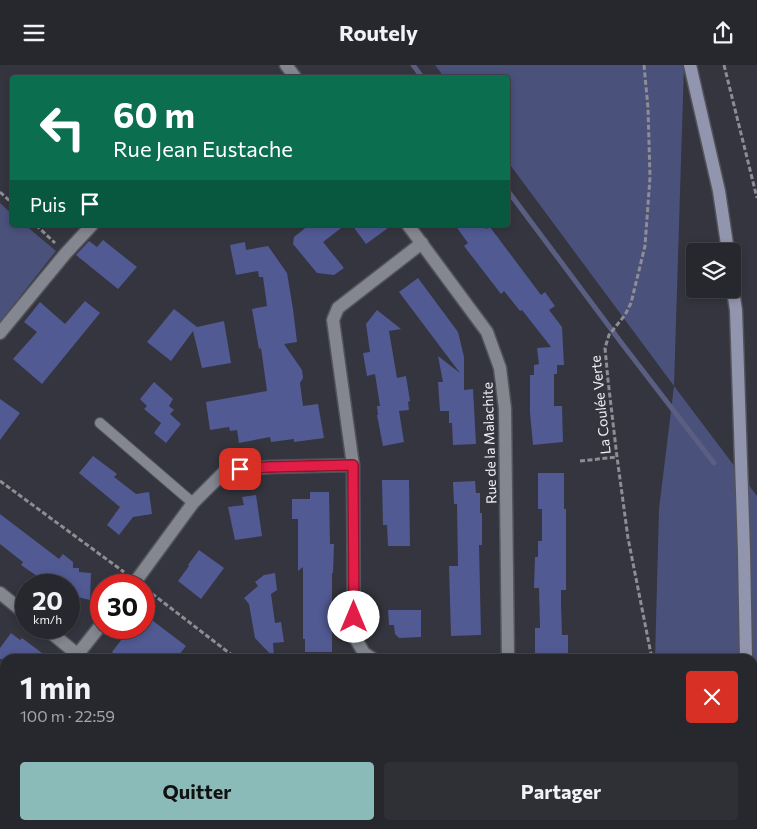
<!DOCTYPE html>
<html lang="fr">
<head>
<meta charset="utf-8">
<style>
  :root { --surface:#27282e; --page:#2f3036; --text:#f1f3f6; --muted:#a4a6aa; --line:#43444a; --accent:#8bbbb9 }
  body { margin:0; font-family:Commissioner,sans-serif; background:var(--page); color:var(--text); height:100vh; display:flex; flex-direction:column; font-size:19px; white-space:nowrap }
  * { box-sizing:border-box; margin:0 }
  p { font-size:16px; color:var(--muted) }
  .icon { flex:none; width:28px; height:28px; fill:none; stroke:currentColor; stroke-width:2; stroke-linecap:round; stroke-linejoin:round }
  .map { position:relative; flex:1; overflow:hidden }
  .sheet { position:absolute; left:0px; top:589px; width:758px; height:176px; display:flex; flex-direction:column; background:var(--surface); border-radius:15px 15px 0 0; box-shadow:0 2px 8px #0003,0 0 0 1px var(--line) }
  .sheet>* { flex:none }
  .top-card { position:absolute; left:10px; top:10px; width:500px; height:152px; border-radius:5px; box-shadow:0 2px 8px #0003,0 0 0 1px var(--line); background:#0b6e4f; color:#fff; overflow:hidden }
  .buttons { position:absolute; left:686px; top:178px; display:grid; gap:10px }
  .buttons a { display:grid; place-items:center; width:55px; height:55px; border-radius:5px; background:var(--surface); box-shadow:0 2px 8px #0003,0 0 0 1px var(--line); font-size:25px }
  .speed { position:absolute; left:15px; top:509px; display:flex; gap:10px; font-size:25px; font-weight:700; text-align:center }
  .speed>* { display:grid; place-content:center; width:65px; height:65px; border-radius:50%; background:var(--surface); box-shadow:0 2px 8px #0003,0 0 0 1px var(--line); line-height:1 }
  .speed small { font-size:12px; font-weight:400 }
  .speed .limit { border:8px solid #d22; background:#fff; color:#111 }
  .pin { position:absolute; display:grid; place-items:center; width:42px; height:42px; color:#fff; margin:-21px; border-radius:10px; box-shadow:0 2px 8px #0006 }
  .me { position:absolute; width:55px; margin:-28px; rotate:0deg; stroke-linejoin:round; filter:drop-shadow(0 0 4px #0008) }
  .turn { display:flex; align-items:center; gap:18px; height:105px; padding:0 20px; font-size:22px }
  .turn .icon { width:65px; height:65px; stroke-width:2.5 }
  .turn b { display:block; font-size:35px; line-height:42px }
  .then { display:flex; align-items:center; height:48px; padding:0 20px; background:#0003; gap:10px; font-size:19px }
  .round { display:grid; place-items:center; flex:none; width:52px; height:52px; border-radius:5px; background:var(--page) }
  .summary { display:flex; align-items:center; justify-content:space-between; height:85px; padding:0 20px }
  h1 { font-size:30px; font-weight:700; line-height:38px }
  .primary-button { display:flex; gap:10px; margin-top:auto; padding:10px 20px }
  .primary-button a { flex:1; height:58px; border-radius:5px; background:var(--accent); color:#111; font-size:20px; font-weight:700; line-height:58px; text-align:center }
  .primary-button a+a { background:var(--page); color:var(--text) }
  header { display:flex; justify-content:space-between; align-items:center; height:65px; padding:0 20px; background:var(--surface); font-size:22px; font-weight:700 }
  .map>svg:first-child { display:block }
</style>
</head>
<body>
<header><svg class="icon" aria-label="menu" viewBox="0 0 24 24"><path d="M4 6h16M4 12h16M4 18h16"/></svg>Routely<svg class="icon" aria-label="share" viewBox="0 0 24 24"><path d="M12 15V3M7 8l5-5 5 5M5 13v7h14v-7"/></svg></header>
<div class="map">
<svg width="757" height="764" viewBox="0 0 757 764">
  <rect width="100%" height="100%" fill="#34353e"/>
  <g fill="#4a517b">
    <path d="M435,0h249l-10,321 83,110v333h-108l1,-4h102v-166h-97l4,-150 15,-123 -166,-224v-85h-64z"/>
    <path d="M0,138l12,11v11h13l31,26 -56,71z"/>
  </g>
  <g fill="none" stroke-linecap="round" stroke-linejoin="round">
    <g stroke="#5a5e82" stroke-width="5">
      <path d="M413,0l9,12"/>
      <path d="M508,126l115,154 91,118"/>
    </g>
  </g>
  <g fill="#515a93">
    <path d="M309,160h36l-22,17 21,26 -10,7 -17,-2 -24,-29 1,-7z"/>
    <path d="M352,160h40l-26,19z"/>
    <path d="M455,160h28l3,4 4,-2 51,68 4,-3 10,14 -6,4 13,17 2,38h-7v9h-3v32h8l1,36 -30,3 -3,-32v-38h4v-10l5,-1 -2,-16 14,-1 -29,-37 -2,1 -16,-20 -3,3 -37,-48 4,-3z"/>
    <path d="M103,175l34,27 -19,22 -42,-34 13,-14 8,6z"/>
    <path d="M245,177l1,8 22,-4 19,27 6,36 4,33 -13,2 18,26 1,8 -3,5 3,23 15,-2 6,34 -30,4v-3l-23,3 -1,-5 -31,6 -2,-13 -7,1 -1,-4 -19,3 -4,-28 61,-11 -6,-43 -2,1 -7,-40 15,-3 -4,-29h-4l-1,-6 -22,4 -6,-30z"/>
    <path d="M418,213l40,54 6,25v33l9,-1 3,55 -23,1 -1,-22h-3v-12h-9l-2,-29h5l-5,-26 22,17 -61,-81z"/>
    <path d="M85,236l15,12 -58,71 -29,-25 24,-27 -13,-10 16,-20 25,22z"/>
    <path d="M174,244l23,18 27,-6 7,42 -29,5 -9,-37 -22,30 -24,-19z"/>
    <path d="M377,245l24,19 -12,2 8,47 9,-2 4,25 -2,1 1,8 -10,1 5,31 -21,4 -6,-31h1l-1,-9h3l-5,-32 -8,2 -4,-23 7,-1 -4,-28z"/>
    <path d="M154,317l19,17 -4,7 5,4 -4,4 11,10 -15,19 -12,-10 7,-10 -17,-14 3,-3 -7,-7z"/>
    <path d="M0,334l20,14 -20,27z"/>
    <path d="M93,391l24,18 -3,3 22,17 13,-2 3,22 -19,3 -14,18 -12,-10 13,-18 -41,-34z"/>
    <path d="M538,408h26v36h2v81h-5v14l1,31h6v24h-33v-31h5l-1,-40h-5l1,-31h3v-16h4v-32h-4z"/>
    <path d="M382,415h27l1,66h-22l-1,-21h-4z"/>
    <path d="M475,416l1,12h4v20h2v32h-3l2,90 -30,1 -2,-70h9l-1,-62h-3l-1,-22z"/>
    <path d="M310,427h19l1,52h4l-1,29h-1v79h-27v-13h-2v-72l-5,4v-52h-6v-20h18z"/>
    <path d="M256,430l6,41 -27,4 -7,-33 16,-2 -2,-8z"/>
    <path d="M0,449l59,45 4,-5 10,8v6h6v4l12,1 -1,27 -21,-5v-10h-19l-29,-20 2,-3 -23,-18z"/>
    <path d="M199,485l25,18 -23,31 -23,-18 11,-15 -1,-1z"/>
    <path d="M275,508l2,17 -6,4 4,29 6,-1 3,20 -11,1 1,15 -19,-20 -6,-34 -5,-6 14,-12 -3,-4 9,-7z"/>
    <path d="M388,545h33v27l-22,1 -4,-4 -1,-9h-5z"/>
    <path d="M144,549l42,32 -10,13h-56l-8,-7 19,-25h13z"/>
    <path d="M11,568l9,7 2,-2 28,21h-50v-11z"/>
  </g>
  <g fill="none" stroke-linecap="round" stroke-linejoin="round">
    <g stroke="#53545b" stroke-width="12">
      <path id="lane" d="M100,358l93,80"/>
    </g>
    <g stroke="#53545b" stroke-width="15">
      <g id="street">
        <path d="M286,0l9,12"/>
        <path d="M408,160l79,107 13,36 5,41 3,250"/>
        <path d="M0,268l66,-80 26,-28"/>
        <path d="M133,520l60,-82 32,-32 44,-4 84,-2"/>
        <path d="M0,528l26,21"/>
        <path d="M44,562l39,32"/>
        <path d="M74,594l27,-34"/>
        <path d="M373,594l-9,-6 -10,-17 -1,-171 -20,-145 5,-12 84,-65"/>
        <path d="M0,694l5,-7"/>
        <path d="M235,760v4"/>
        <path d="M508,760v4"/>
      </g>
    </g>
    <g stroke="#53545b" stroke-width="15">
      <g id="secondary">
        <path d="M690,0l29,126 9,60"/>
        <path d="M732,220l4,25 8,242 2,107"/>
        <path d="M0,700l5,7"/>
        <path d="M0,741l5,-8"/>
        <path d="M29,760l6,4"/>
        <path d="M751,760v4"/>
      </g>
    </g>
    <g stroke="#8d8e95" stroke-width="3" stroke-dasharray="5 2.5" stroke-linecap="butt">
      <path d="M644,0l4,43 2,69 -5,69 -14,57 -6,12 -16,20 -4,13 3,32 9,77 11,81 24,121"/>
      <path d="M724,0l33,133"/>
      <path d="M0,127l12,11"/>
      <path d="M36,160l19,18"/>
      <path d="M580,396l37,-4"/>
      <path d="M0,416l124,91"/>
      <path d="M146,524l91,70"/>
      <path d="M453,760l5,4"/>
      <path d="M682,764l1,-4"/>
    </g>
    <use href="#lane" stroke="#848690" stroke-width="10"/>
    <use href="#street" stroke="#848690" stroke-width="12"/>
    <use href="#secondary" stroke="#9196ae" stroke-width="12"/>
  </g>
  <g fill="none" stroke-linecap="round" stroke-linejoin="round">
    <g stroke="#92132f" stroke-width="12">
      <path id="route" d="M240,404l29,-2 84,-2 1,152"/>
    </g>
    <use href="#route" stroke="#e11d48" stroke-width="9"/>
  </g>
  <g text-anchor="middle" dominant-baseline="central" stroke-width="5" stroke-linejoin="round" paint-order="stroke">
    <g font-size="14" fill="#f1f2f7" stroke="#34353e">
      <text transform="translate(600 340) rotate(-96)">La Coulée Verte</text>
      <text transform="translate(489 378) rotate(-92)">Rue de la Malachite</text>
    </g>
  </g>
</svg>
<div class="buttons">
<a><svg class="icon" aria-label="layers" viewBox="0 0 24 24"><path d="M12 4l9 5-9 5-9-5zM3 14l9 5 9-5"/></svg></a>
</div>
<div class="speed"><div>20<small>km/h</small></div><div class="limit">30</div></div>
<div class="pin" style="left:240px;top:404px;background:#d93025"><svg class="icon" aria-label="arrive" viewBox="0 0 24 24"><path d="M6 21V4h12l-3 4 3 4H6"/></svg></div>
<svg class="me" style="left:354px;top:552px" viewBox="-20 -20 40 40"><circle r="19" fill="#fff"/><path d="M0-13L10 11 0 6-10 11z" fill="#e11d48"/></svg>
<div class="top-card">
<div class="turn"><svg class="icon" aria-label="left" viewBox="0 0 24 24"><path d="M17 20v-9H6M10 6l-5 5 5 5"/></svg><div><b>60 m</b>Rue Jean Eustache</div></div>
<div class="then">Puis<svg class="icon" aria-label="arrive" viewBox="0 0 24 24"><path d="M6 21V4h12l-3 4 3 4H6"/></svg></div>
</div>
<section class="sheet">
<div class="summary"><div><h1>1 min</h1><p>100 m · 22:59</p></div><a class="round" style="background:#d93025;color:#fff"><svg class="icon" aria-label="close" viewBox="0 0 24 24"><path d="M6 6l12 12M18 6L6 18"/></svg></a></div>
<div class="primary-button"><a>Quitter</a><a>Partager</a></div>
</section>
</div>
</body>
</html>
